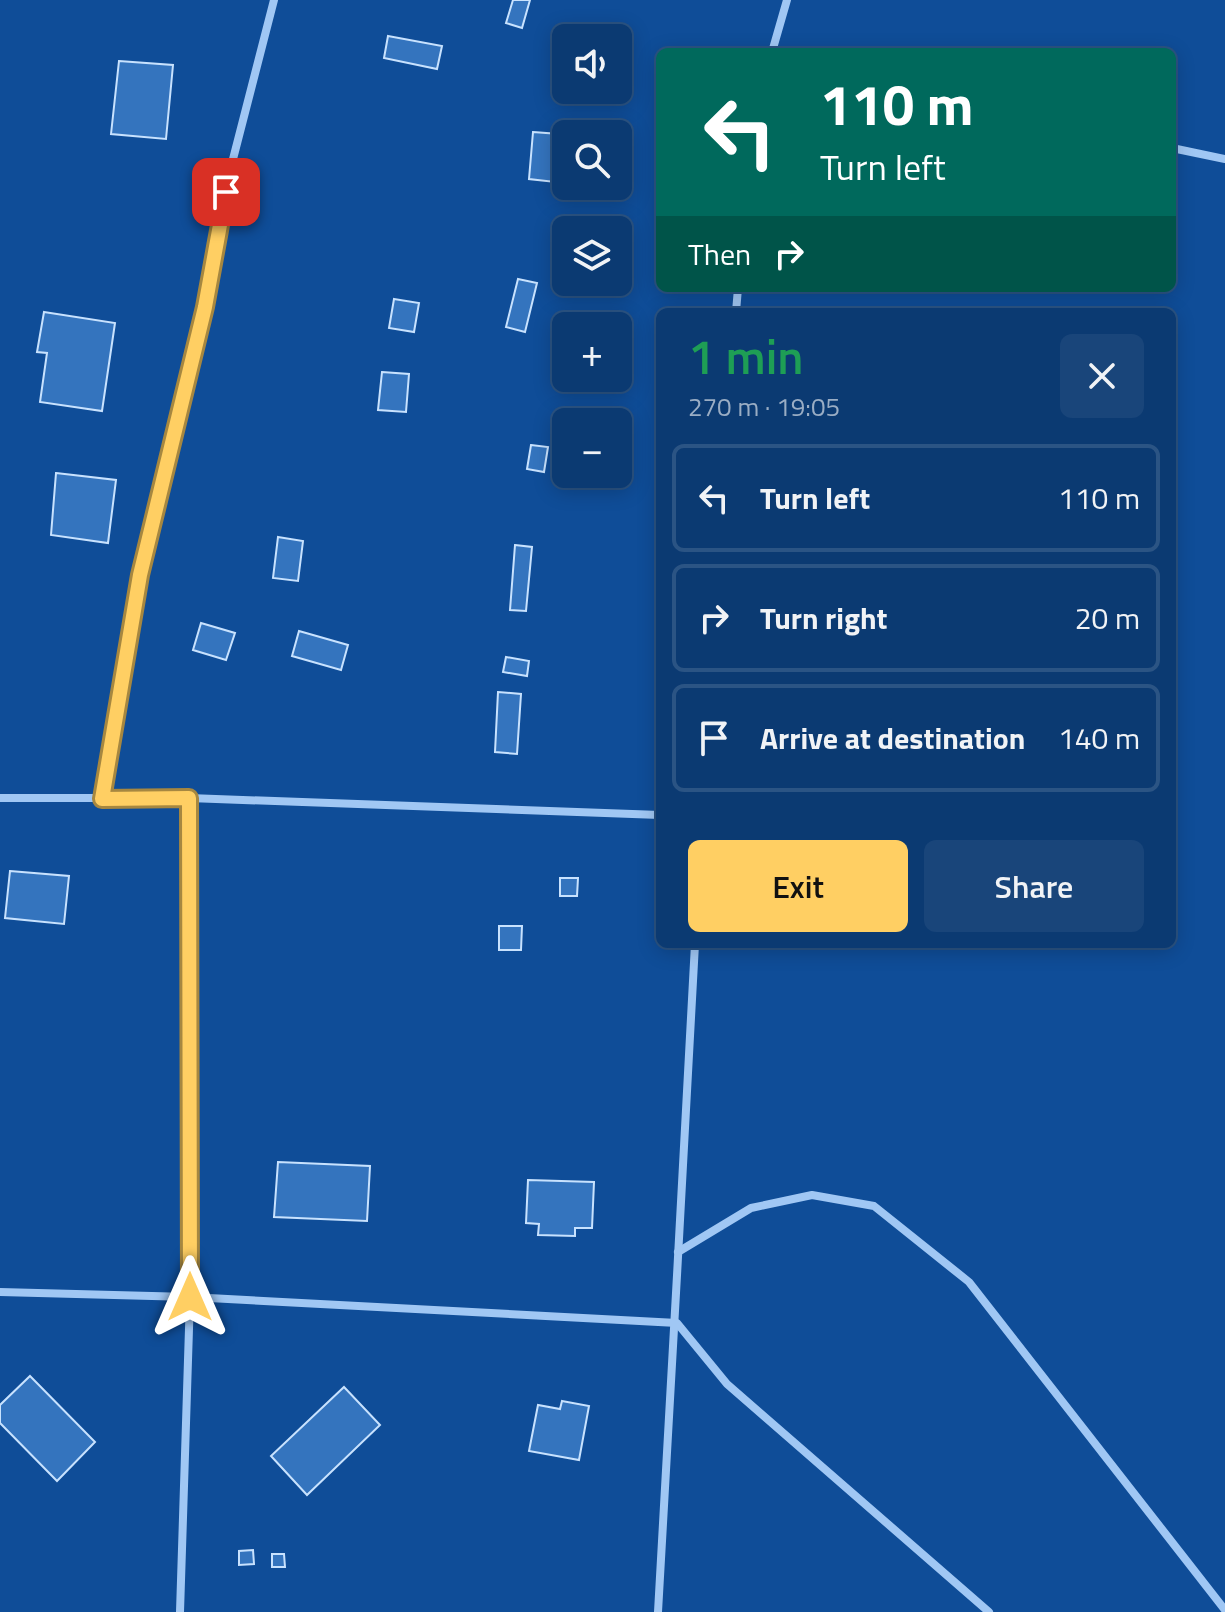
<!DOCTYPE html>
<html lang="en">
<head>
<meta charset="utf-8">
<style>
  :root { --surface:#0b3a72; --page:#19457a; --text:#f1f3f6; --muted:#9aadc4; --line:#2b5484; --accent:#ffcf63 }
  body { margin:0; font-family:"Titillium Web",sans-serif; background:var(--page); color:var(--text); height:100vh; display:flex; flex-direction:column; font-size:30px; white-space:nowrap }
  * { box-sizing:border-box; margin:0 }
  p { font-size:26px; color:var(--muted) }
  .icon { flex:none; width:44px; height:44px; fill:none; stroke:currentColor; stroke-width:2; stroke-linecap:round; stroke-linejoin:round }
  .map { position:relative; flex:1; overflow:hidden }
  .sheet { position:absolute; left:656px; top:308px; width:520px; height:640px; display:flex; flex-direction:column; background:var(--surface); border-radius:12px; box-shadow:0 4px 20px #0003,0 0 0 2px var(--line) }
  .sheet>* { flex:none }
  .hud { position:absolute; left:656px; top:48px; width:520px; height:244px; border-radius:12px; box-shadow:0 4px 20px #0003,0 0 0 2px var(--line); background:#00695c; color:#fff; overflow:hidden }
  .tools { position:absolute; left:552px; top:24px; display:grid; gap:16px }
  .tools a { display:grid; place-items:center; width:80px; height:80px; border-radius:12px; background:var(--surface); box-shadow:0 4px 20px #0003,0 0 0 2px var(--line); font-size:40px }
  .pin { position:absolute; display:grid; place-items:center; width:68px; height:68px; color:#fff; margin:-34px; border-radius:16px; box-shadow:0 4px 12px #0006 }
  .me { position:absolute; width:88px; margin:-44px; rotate:0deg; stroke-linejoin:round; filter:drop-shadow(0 0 6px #0008) }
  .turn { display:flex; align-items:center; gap:28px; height:168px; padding:0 32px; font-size:36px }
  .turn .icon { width:104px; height:104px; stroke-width:2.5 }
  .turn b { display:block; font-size:56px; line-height:68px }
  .then { display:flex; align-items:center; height:76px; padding:0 32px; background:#0003; gap:16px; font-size:30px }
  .round { display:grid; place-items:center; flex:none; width:84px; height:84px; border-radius:12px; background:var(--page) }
  .summary { display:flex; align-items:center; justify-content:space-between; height:136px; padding:0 32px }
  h1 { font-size:48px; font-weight:600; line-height:60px; color:#1e9e55 }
  .primary-button { display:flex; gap:16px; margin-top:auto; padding:16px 32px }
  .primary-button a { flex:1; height:92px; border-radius:12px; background:var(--accent); color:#111; font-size:32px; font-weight:600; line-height:92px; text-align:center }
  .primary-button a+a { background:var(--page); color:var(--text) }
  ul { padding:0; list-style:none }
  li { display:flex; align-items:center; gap:24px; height:108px; margin:0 16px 12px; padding:0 16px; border:4px solid var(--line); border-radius:12px }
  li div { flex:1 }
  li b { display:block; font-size:30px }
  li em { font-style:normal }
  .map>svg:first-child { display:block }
</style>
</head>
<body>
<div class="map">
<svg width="1225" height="1612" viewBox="0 0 1225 1612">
  <rect width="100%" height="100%" fill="#0f4d98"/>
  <g fill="#3474be" stroke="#c8e2fe" stroke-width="2">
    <path d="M513,0h17l-8,28 -16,-5z"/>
    <path d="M567,33l14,4 -15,1v43l-11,-3z"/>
    <path d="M388,36l54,10 -5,23 -53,-11z"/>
    <path d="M119,61l54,4 -7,74 -55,-5z"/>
    <path d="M533,132l26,2 -4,48 -26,-3z"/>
    <path d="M518,279l19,4 -12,49 -19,-5z"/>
    <path d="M394,299l25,4 -5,29 -25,-4z"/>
    <path d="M44,312l71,11 -13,88 -62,-9 7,-49 -10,-1z"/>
    <path d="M382,372l27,2 -3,38 -28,-2z"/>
    <path d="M531,445l17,2 -4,25 -17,-3z"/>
    <path d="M56,473l60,7 -8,63 -57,-8z"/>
    <path d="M278,537l25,4 -5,40 -25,-3z"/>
    <path d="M515,545l17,2 -6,64 -16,-1z"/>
    <path d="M201,623l34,10 -9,27 -33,-10z"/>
    <path d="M299,631l49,14 -7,25 -49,-14z"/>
    <path d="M506,657l23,4 -2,15 -24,-4z"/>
    <path d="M498,692l23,2 -4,60 -22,-2z"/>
    <path d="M10,871l59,5 -5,48 -59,-6z"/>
    <path d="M560,878h18l-1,18h-17z"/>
    <path d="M499,926h23l-1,24h-22z"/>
    <path d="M278,1162l92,4 -3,55 -93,-4z"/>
    <path d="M528,1180l66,2 -2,46h-17v8l-37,-1 1,-11 -13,-1z"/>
    <path d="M30,1376l65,66 -38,39 -57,-58v-18z"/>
    <path d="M344,1387l36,38 -73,70 -36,-39z"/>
    <path d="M562,1401l27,5 -10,54 -50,-9 9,-46 22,4z"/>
    <path d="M253,1550l1,14 -15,1v-14z"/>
    <path d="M272,1554h12l1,13h-13z"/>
  </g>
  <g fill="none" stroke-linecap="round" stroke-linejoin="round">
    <g stroke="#a0c7f4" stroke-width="8">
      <path d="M772,52l15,-52"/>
      <path d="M1172,148l53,11"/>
      <path d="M736,312l2,-24"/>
      <path d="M0,798h189l471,17"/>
      <path d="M102,799l38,-224 65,-268 27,-144 42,-163"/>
      <path d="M678,1252l73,-44 61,-13 62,11 95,76 256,328"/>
      <path d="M0,1292l190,5 487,26 50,61 262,228"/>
      <path d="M180,1612l10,-315 -1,-499"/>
      <path d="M658,1612c14,-223 24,-445 37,-668"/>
    </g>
  </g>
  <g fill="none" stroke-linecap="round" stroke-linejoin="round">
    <g stroke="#a68740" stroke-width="20">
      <path id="route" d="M190,1297l-1,-499 -87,1 38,-224 65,-268 21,-115"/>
    </g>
    <use href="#route" stroke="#ffcf63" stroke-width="14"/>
  </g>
</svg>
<div class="tools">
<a><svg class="icon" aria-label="sound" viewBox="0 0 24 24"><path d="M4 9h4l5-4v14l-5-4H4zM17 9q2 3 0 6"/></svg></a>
<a><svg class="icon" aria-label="search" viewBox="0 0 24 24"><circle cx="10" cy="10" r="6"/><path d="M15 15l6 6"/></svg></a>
<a><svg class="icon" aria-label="layers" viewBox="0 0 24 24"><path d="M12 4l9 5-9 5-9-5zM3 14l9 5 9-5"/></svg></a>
<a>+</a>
<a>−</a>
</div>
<div class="pin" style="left:226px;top:192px;background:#d93025"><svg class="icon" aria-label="arrive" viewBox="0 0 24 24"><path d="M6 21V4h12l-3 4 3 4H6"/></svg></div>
<svg class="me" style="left:190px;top:1297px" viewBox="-20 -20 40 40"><path d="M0-17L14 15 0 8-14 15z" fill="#ffcf63" stroke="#fff" stroke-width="4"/></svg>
<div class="hud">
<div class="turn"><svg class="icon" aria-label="left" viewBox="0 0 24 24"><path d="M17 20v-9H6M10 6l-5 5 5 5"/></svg><div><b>110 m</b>Turn left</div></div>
<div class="then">Then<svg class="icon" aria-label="right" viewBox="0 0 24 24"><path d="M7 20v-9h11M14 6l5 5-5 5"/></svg></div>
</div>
<section class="sheet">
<div class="summary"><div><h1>1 min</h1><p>270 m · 19:05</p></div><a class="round"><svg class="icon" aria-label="close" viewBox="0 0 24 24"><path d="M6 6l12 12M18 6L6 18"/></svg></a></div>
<ul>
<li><svg class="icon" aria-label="left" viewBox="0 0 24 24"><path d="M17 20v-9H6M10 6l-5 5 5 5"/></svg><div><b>Turn left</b></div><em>110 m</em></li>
<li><svg class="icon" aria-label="right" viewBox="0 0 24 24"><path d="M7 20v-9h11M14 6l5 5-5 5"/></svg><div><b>Turn right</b></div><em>20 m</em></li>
<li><svg class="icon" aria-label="arrive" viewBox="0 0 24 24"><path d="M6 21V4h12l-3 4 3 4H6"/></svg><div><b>Arrive at destination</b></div><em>140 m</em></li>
</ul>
<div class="primary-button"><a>Exit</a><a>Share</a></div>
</section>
</div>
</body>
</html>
